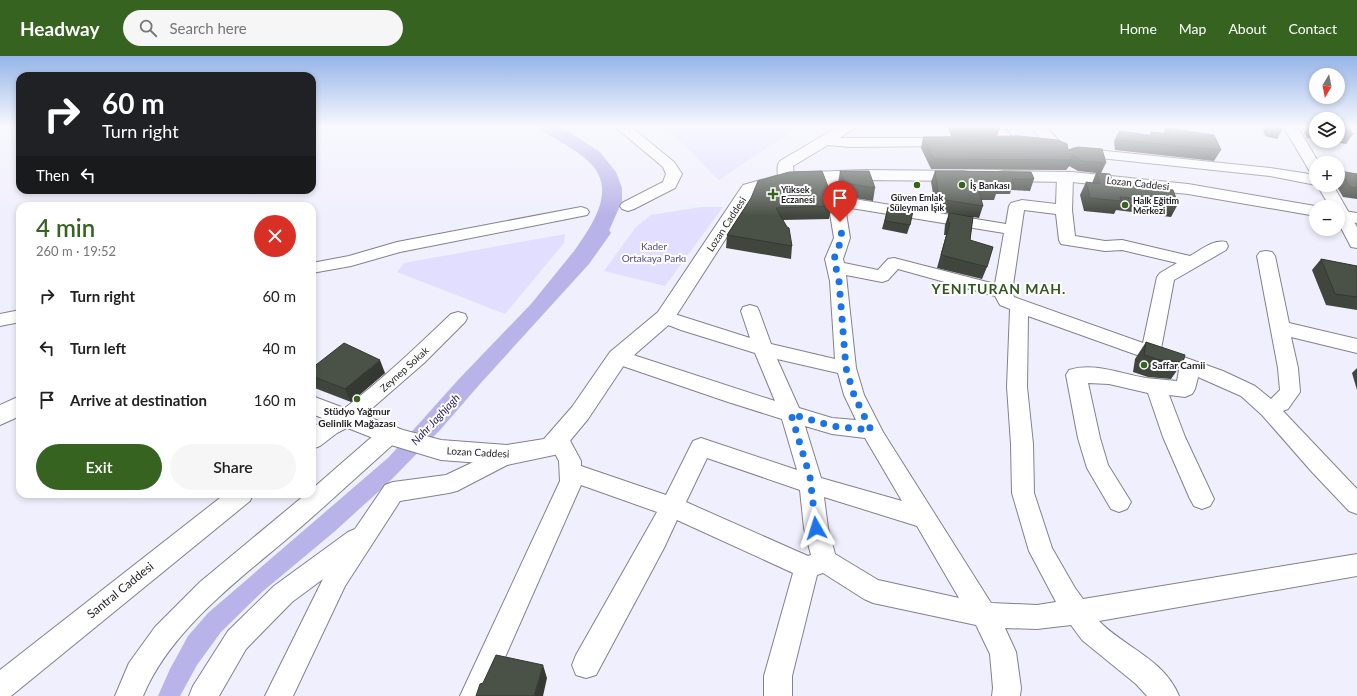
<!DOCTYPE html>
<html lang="en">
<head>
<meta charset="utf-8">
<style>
  :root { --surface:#fff; --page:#f6f6f6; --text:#222; --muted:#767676; --accent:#376320 }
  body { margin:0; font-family:Lato,sans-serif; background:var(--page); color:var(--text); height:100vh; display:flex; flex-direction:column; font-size:15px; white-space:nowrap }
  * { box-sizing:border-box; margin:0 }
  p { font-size:13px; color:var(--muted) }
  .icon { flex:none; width:22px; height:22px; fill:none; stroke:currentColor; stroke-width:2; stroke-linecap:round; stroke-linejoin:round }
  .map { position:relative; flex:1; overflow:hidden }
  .panel { position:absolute; left:16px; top:146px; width:300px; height:296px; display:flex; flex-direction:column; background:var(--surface); border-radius:12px; box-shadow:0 2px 6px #0003 }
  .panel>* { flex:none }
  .top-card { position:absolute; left:16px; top:16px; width:300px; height:122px; border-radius:12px; box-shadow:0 2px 6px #0003; background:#202124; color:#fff; overflow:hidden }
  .needle { width:26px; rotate:190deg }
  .buttons { position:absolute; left:1309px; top:12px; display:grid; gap:8px }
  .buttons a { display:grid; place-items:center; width:36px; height:36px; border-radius:50%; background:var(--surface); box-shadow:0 2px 6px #0003; font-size:20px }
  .pin { position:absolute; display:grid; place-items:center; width:34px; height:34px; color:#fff; margin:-41px -17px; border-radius:50% 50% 50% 0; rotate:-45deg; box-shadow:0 0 4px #0007 }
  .pin .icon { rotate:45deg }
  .me { position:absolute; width:44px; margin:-22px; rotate:354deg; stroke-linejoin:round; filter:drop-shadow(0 0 3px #0008) }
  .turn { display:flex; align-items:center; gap:14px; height:84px; padding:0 20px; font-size:18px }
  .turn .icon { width:52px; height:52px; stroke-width:2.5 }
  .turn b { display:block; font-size:28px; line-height:34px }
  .then { display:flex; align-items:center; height:38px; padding:0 20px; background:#0003; gap:8px; font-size:15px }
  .round { display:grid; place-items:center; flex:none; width:42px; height:42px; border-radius:21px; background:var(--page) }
  .head { display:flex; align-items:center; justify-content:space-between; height:68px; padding:0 20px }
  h1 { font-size:24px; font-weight:600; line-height:30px; color:var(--accent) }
  .action { display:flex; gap:8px; margin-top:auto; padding:8px 20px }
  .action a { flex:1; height:46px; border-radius:24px; background:var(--accent); color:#fff; font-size:16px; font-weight:600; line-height:46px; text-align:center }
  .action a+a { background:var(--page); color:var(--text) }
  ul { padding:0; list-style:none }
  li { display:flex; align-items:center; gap:12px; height:52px; padding:0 20px }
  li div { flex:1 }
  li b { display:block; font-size:15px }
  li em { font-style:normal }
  header { display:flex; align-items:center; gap:24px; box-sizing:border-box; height:56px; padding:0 20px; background:var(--accent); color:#fff }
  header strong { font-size:19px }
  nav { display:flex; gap:22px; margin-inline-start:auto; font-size:14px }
  .search { width:280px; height:36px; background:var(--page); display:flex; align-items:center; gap:10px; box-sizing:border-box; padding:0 14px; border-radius:22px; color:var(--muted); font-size:15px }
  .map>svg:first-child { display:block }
</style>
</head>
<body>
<header>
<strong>Headway</strong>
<div class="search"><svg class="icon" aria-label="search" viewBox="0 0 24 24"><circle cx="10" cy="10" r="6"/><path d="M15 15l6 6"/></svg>Search here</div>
<nav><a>Home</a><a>Map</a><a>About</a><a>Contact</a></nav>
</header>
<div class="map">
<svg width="1357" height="640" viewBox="0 0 1357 640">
  <rect width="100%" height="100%" fill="#f0effd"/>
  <g fill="#e1deff">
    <path d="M665,70h135l-81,54z"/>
    <path d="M701,151h22l-58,79 -61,-15 32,-44 15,-12z"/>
    <path d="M565,178l-1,9 -59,71 -108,-42 7,-9z"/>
  </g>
  <path fill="#b8b3e8" d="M603,165l8,12 -22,31 -110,121 -38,44 -53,54 -54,49 -72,60 -41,40 -24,33 -17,31h-22l12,-27 18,-33 20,-23 181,-156 69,-77 73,-76 56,-69z"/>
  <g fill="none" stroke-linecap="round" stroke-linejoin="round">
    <path fill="#b8b3e8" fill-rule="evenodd" d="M539,70h21l40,26 16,20 6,16v13l-14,32 -15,22 -7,2 -7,-2 -4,-5c18,-27 44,-62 12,-90 -12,-11 -32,-21 -46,-30z"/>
    <g stroke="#82828e" stroke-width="2">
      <g id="minor">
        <path d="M614,70h16l44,36 8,12 -7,14 -41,21 -6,2 -6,-2 -2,-3 2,-3 41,-21 3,-8 -3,-7z"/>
        <path d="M839,70h18l-17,12h110l5,1 2,3 -2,3 -5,1 -100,1 -22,-2 -35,21 1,12 -3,3 -5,2 -5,-2c-4,-5 -5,-15 -1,-20z"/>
        <path d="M988,70h15l12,15 -2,3c-12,3 -18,-9 -25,-18z"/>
        <path d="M1031,70h14l17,18 -2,3c-14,3 -22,-11 -29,-21z"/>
        <path d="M1283,70h14l22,37h-3v11l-5,-1 -2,-3z"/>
        <path d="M1338,70h19v7l-19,1z"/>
        <path d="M1077,92l193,20 46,7v10l-46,-9 -198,-21 -2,-3 2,-3z"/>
        <path d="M827,116l5,2 10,23 164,27 3,-18 2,-3 11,-3 34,4 1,-27 3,-3 5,-2 5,2 3,3 -1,33 3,26 30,5 17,-1 68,16c11,-6 23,-17 36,-14l2,4 -2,4 -52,30 -13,69 62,22 32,15 16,13 9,-9 -2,-22 -21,-112 3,-4 6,-1 6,1 3,4 14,67 68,16v14l-66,-16 7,31 2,24 -12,17 -5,2 74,78v25l-8,-3 -37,-39 -50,-57 -21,-19 -43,-19 -3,12 -3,5 -7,3 -16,-2 16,42 29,62 -4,7 -8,3 -8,-3 -4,-7 -27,-62 -15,-44 -39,-9 -21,-1 12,55 8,27 23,37 -4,7 -8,3 -8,-3 -24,-41 -9,-30 -12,-63 3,-5c25,-8 52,4 77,8 10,1 20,2 31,3l2,-11 -151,-54 -1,71 6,57 1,49 18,55 23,40 8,11 274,-45v22l-258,45c25,26 65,38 80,75h-32l-11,-12 -54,-44 -11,-15 -34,4 -32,-1 11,24 5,36 -1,8h-28l1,-8 -3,-34 -14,-29 -103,-22 -9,-4 -41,-26 -6,2 -25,101v20h-28v-20l29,-103 -116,-53 -13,28 -68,127 -10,3 -10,-3 -4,-10 4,-10 81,-143 -76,-27 -93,211h-28l100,-215 -1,-20 -12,-22 3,-6 8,-2 8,2 15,28v5l85,29 27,-54 8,-3 96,32 -15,-51 -54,-17 -117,-40 -3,-5 3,-5 7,-2 157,51 -20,-48 -74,-23 -23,-9 -2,-4 2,-4 7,-2 85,27 -9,-27 2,-4 7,-2 7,2 2,4 12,33 64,15 -5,-78 -5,-22 9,-21 -6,-37 -9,-24 3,-3zM845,151l159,26 -9,51 -101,-26 -6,1 -10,11 -34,-7 -1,-4 7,-21zM1024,154l32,4 3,26 2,4 44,7 17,-1 55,13 -17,10 -3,4 -14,66 -129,-46 -2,-5zM898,213l97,27 5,9 10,4 -3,78 4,57 1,49 17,58 27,51 -19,3 -46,-2 -108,-171 -19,-37 -8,-27 -10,-93 36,7 6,-2zM777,303l61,14 6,22 12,25 -24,-2 -33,-10zM805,370l27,8 33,4 37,63 -81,-23zM707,402l93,32 4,38 7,27 -3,1 -122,-54zM824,441l93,29 42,72 -81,-18 -43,-26 -7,-26z"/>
        <path d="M1317,129h16l24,42v21l-6,-1 -13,-25v-15h-8z"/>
        <path d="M581,151l6,2 2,3 -2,3 -187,37 -49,14 -39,7v-10l37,-7 48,-14z"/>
        <path d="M20,254v12l-20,4v-12z"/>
        <path d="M458,256l7,2 2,4 -2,4 -41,41 -70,61 -17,9 -17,13 -8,3v-21c9,-7 20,-10 29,-17 39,-29 75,-64 110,-97z"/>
        <path d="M390,370l8,2 3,6 -3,6c-35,31 -69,63 -104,93 -54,46 -123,96 -151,163h-28l14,-33 26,-36 45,-45 106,-88h6v-5l70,-61z"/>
        <path d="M507,390l8,3 3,6 -3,6 -58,30 -8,2 -49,8 -55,85 -52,110h-28l58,-117 -31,23 -46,47 -27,47h-30l4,-10 35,-55 46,-45 74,-54 7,-3 30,-44 8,-3 53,-7z"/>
        <path d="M225,438h28l-3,7 -239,195h-11v-26z"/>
      </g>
    </g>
    <g stroke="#82828e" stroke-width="2">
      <g id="major">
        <path d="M864,114l99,1 6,1 2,4 -2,4 -6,1 -99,-1 -77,3 -32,10 -83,129 -46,40 -38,57 -29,35 -52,11 -66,-5 -50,-15 -79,-31v-18l91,34 38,10 66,5 37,-6 28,-32 38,-55 48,-40 85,-127 43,-12z"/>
        <path d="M1004,115l68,1 116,12 133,23h-5v9l-128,-22 -116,-12 -68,-1 -6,-1 -2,-4 2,-4z"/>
        <path d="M1338,154l19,3v10l-19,-3z"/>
        <path d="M20,340v20l-20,9v-20z"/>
      </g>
    </g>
    <use href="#minor" fill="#fff" fill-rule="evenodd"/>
    <use href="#major" fill="#fff" fill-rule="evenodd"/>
  </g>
  <g fill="#40463d">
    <path d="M947,70h52l1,2 -3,8h-46z"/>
    <path d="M1265,70h16l1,4 -5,9 -12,-3 -2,-7z"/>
    <path d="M1309,70h7v13l-9,-1 -3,-5z"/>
    <path d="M1338,70l15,8 -7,10 -20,-3h12z"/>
    <path d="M1166,72l55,22 -7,11 -99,-11 -1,-9 5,-10 31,4 1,-3 13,1z"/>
    <path d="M923,81l145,13 38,13 -5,10 12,10 65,21 -7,13 -55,-7 -2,4 -30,-3 -4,-16 6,-13 6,1 4,-10 -18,-2 -9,-5 -3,4 -135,-1 -10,-21z"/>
    <path d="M1340,113l5,3 12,2v25l-14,-2 -7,-12h2v-13z"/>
    <path d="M840,115l35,17 -2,13 -30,-5 -5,-13z"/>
    <path d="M935,115l99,8 -4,12 -19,-1 -1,4h-14l-2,6h-13l2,6 -4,12 -6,-1 -3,23 17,27 -5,12 -45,-11 9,-33h-2l1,-10 4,-12 12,2 -25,-4 -5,-29z"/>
    <path d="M751,142l81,8 -3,13 -46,1 9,26 -1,13 -65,-11 1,-13z"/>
    <path d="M888,151l22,18 -3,9 -25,-5z"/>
    <path d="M1321,203l36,7v44l-31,-5 -14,-35z"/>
    <path d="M1146,286l37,20 -12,17 -23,-2 -15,-5 2,-13z"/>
    <path d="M312,312l73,5 -34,29 -39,-15z"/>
    <path d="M1357,312v22l-5,-17z"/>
  </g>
  <g fill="#343932">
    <path d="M1073,99l-4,11 -3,4 4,-10z"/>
    <path d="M380,304l5,13 -34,29 -6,-13z"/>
    <path d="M543,609l4,13 -4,18h-9z"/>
  </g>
  <g fill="#4a5147" stroke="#343932">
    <path d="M953,70h46l1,2h-47z"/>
    <path d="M1269,70h12l1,4 -12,-2z"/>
    <path d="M1338,70h10l5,8 -15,-3z"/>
    <path d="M1166,72l48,7 7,15 -101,-10 -1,-9 34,5 -2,-4 18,2z"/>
    <path d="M1019,80l39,4 9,4 1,6 10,-3 24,2 4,14 -24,-2 -9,-6 -3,5 -136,-1 -11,-22z"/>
    <path d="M1340,113l4,1 1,2 12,2v14l-7,-1z"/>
    <path d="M822,115l7,18 3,17 -56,2 11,19 2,1 3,18 -65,-11 24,-37 7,-17 31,-9z"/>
    <path d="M840,115h29l6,17 -30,-5z"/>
    <path d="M935,115l96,1 3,7h-22l2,4 -18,-1 2,6h-20l5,18 -44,-7z"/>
    <path d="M1097,117l13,1 3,9 60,7 5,14 -58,-7 1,4 -31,-3 -4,-16 14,2z"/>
    <path d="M888,151l25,4 -3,14 -25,-4z"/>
    <path d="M949,157l24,4 -3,23 23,7 -6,20 -46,-12 9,-32h-2z"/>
    <path d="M1321,203l36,7v31l-22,-3z"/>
    <path d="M1146,286l39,13 -2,7 -23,-2 -16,-5z"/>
    <path d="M344,287l36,17 -35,29 -33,-13v-8z"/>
    <path d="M496,599l47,10 -9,31h-58l4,-12 3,-1z"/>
  </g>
  <linearGradient id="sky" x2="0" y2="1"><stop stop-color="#95b4e8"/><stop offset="0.44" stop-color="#f8f8fe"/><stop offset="1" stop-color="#f8f8fe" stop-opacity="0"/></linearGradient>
  <rect width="1357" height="160" fill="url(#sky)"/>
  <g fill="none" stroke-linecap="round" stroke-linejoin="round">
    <path stroke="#1a73e8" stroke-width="7" stroke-dasharray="0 12.6" d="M816,472l-6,-51 -19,-63 41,12 39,4 -17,-35 -8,-27 -7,-87 -5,-22 8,-21 -2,-16"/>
  </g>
  <g fill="#376320" stroke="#fefefe" stroke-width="1.5">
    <circle cx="917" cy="129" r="4"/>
    <circle cx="962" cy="129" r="4"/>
    <path d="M771 132h4v4h4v4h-4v4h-4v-4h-4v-4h4z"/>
    <circle cx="1125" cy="149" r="4"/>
    <circle cx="1144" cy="309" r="4"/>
    <circle cx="357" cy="343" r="4"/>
  </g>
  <g text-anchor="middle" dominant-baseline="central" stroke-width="4" stroke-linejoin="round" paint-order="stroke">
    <g font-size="9" font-weight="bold" fill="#1f1f24" stroke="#fefefe" text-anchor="start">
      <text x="970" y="129">İş Bankası</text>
      <text x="781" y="133">Yüksek<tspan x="781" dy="10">Eczanesi</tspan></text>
      <text x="917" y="141" text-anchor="middle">Güven Emlak<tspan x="917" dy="10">Süleyman Işık</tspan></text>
      <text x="1133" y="144">Halk Eğitim<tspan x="1133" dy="10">Merkezi</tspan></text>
    </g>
    <g font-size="10" fill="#1f1f24" stroke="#fefefe">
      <text transform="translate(1138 127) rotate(6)">Lozan Caddesi</text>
      <text transform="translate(726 168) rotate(-57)">Lozan Caddesi</text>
      <text transform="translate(404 313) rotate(-42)">Zeynep Sokak</text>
      <text transform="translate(478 396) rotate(3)">Lozan Caddesi</text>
    </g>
    <g font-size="10" fill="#554a8c" stroke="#fefefe">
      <text x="654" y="190">Kader<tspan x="654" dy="12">Ortakaya Parkı</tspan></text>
    </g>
    <g font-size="10" font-weight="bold" fill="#1f1f24" stroke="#fefefe" text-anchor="start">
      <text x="1152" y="309">Saffar Camii</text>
      <text x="357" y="355" text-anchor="middle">Stüdyo Yağmur<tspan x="357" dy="12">Gelinlik Mağazası</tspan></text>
    </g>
    <g font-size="11" font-style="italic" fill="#291b58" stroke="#fefefe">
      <text transform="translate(435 363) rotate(-47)">Nahr Jaghjagh</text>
    </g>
    <g font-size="12" fill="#1f1f24" stroke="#fefefe">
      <text transform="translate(120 534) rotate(-39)">Santral Caddesi</text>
    </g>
    <g font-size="14" font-weight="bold" letter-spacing="1" fill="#31581c" stroke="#fefefe">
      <text x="999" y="232">YENITURAN MAH.</text>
    </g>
  </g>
</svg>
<div class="buttons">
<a><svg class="needle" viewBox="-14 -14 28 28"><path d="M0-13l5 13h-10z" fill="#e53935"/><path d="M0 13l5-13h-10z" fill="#767676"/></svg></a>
<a><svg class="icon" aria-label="layers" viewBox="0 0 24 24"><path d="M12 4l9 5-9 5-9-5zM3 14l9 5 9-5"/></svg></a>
<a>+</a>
<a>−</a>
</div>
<div class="pin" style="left:840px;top:166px;background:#d93025"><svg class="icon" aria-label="arrive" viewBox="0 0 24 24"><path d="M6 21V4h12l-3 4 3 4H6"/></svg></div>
<svg class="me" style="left:816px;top:472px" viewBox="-20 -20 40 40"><path d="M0-17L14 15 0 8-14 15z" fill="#1a73e8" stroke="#fff" stroke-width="4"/></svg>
<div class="top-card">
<div class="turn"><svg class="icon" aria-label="right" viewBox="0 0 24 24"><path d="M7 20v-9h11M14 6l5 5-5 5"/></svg><div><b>60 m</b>Turn right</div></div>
<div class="then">Then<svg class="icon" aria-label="left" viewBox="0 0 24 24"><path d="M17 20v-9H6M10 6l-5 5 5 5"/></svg></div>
</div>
<section class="panel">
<div class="head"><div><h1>4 min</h1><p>260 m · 19:52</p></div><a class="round" style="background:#d93025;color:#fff"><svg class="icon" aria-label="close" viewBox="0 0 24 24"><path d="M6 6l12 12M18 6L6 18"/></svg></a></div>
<ul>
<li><svg class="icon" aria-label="right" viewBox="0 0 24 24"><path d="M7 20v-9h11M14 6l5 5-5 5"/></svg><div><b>Turn right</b></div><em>60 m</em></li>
<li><svg class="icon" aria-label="left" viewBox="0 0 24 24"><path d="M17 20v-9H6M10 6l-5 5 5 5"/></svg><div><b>Turn left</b></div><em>40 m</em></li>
<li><svg class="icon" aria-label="arrive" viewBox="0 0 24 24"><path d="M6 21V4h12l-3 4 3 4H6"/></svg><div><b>Arrive at destination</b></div><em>160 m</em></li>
</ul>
<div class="action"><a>Exit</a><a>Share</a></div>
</section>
</div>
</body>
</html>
